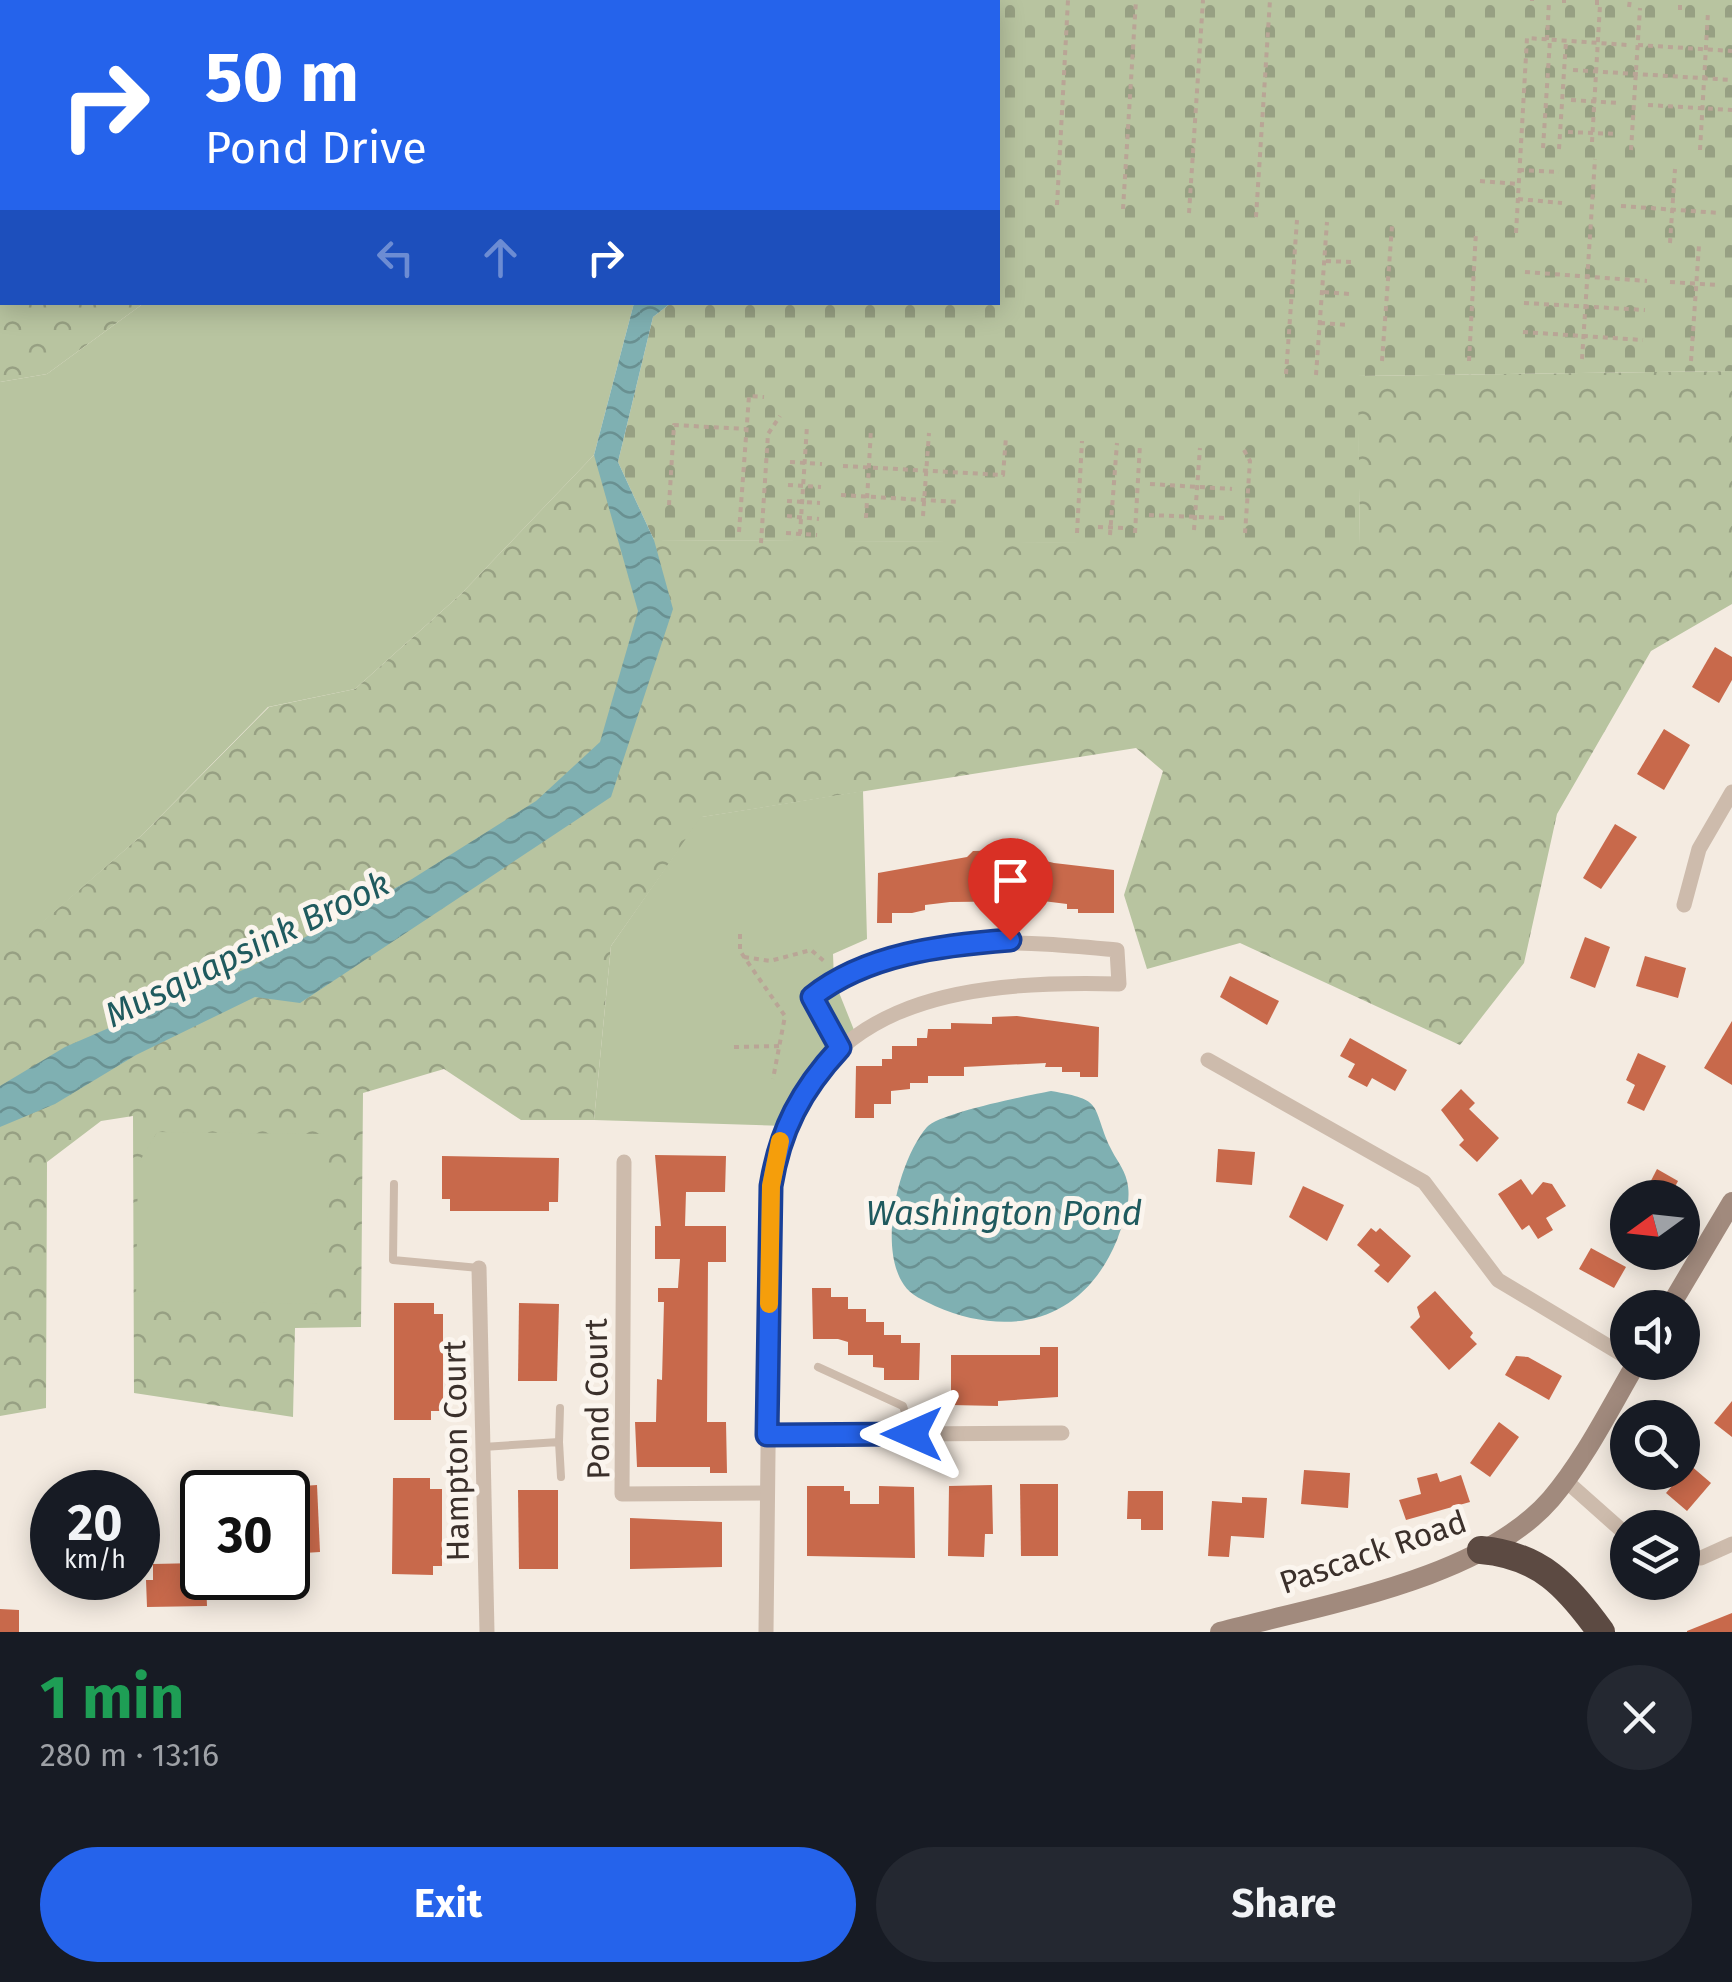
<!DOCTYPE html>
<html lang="en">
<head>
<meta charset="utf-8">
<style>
  :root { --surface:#171b24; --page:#242831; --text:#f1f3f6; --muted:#9ea1a6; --accent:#2563eb }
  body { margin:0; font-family:"Fira Sans",sans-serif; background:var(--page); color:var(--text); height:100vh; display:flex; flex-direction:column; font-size:38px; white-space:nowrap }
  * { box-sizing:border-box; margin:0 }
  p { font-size:32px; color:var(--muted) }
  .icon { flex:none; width:55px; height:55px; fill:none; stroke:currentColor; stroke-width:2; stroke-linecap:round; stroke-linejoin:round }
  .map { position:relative; height:1632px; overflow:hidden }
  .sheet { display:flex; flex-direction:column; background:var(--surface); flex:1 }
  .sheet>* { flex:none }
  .guide { position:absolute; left:0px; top:0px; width:1000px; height:305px; box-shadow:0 5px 25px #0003; background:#2563eb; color:#fff; overflow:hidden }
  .needle { width:65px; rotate:255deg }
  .buttons { position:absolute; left:1610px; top:1180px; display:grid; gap:20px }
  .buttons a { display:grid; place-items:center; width:90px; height:90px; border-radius:50%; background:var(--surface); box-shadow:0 5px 25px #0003; font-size:50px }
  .speed { position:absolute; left:30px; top:1470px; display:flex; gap:20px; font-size:50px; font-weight:700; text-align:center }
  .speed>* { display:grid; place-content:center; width:130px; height:130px; border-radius:50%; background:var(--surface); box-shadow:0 5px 25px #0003; line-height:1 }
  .speed small { font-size:25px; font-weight:400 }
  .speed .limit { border:5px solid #111; border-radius:15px; background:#fff; color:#111 }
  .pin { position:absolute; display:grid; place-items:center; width:85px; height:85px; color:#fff; margin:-102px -42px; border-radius:50% 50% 50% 0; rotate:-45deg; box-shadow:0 0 10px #0007 }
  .pin .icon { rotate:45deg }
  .me { position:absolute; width:110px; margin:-55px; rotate:270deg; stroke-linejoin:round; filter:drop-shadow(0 0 8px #0008) }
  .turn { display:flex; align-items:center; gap:35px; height:210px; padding:0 40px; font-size:45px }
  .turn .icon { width:130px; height:130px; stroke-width:2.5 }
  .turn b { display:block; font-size:70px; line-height:85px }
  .lanes { display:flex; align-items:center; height:95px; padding:0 40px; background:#0003; justify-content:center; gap:50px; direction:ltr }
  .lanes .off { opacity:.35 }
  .round { display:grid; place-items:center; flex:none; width:105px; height:105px; border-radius:52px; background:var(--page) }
  .summary { display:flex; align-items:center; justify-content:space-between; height:170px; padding:0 40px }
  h1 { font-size:60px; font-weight:700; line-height:75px; color:#1e9e55 }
  .button { display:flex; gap:20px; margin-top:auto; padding:20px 40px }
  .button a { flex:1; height:115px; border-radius:60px; background:var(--accent); color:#fff; font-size:40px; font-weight:700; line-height:115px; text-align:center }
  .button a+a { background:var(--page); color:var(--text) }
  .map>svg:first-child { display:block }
</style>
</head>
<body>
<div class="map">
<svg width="1732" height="1632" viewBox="0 0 1732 1632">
  <defs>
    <pattern id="forest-crowns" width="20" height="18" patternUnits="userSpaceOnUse" patternTransform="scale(2.5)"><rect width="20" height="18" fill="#b8c4a0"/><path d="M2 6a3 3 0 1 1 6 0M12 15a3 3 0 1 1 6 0" fill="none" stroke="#97a083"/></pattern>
    <pattern id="cemetery-stones" width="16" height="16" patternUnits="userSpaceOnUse" patternTransform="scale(2.5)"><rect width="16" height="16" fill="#b8c4a0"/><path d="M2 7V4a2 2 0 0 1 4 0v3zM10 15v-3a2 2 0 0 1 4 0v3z" fill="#97a083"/></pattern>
    <pattern id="water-waves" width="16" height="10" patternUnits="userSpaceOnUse" patternTransform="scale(2.5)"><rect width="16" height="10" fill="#7fb0b2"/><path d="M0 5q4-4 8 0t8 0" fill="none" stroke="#699091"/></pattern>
  </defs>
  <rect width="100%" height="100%" fill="#f4ebe1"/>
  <g fill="url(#forest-crowns)">
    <path d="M0,0h406l3,2h-407v300l142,1 -97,71 -47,8z"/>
    <path d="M1732,371v233l-81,47 -94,163 -33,149 -64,82 -220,-102 -93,26 -23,-74 39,-124 -27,-23 -434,69 -91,129 -17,174h-73l-77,-51 -81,24 -2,234 -66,1 -2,89 -159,-24 -1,-277 -32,5 -54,41 -1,246 -46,8v-465l10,-1 132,-115 127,-128 86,-18 106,-95 133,-139 60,85 706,4 -3,-168z"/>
  </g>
  <path fill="url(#cemetery-stones)" d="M923,0h809v371l-374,5 2,169 -706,-5 -36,-78 35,-145 18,-14 327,-1v-300z"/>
  <g fill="#b8c4a0">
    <path d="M144,303h490l-40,152 -133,139 -106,95 -87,18 -126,128 -132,116h-10v-569l47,-8z"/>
    <path d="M863,791l4,148 -34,15 1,26 22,55 -70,91 -192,-6 17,-174 90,-129z"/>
    <path d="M157,1132l172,2 -3,170 -190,-3 2,-137z"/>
  </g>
  <g fill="url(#water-waves)">
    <path d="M634,303h37l-18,14 -35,145 36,78 19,69 -62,188 -311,206 -45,-6 -119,58 -81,49 -55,23v-41l65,-39 187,-81 160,-87 124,-78 64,-59 38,-131 -44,-156z"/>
    <path d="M1051,1091c54,9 40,14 59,56 5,11 14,21 17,34 5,20 -3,40 -10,59 -33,80 -104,100 -182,66 -10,-5 -25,-11 -31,-21 -27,-39 -5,-126 23,-158 12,-14 103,-32 124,-36z"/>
  </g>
  <g fill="#c8694b">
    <path d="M1715,647l17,10v23l-13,23 -27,-16z"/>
    <path d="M1664,729l26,16 -26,45 -27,-16z"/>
    <path d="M1615,824l22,13 -36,52 -18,-11z"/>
    <path d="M1024,850v4h18v6l12,3 60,7v43h-36v-4h-11v-5l-24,-3 -93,1 -25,3v5l-13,3h-20v10h-15l1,-50 89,-16 6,-6z"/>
    <path d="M1585,937l25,10 -15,41 -25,-10z"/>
    <path d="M1645,956l41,12 -8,30 -42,-12z"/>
    <path d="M1230,976l49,25 -12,24 -47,-28z"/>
    <path d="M1017,1016l82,11 -1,50h-18v-5h-18v-5h-17l1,-4 -82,4v9h-36v7h-18v6l-19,2v13h-17v14h-19l1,-52h26v-7h10v-13h25v-8h10l1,-9h23v-6l41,1v-7z"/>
    <path d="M1732,1021v64l-28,-17z"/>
    <path d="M1350,1038l57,32 -12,21 -23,-13 -5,9 -19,-10 7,-13 -15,-8z"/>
    <path d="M1638,1053l28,13 -22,45 -17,-8 8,-18 -9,-5z"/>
    <path d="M1461,1089l14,14 -6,6 30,29 -22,24 -18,-17 5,-5 -23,-30z"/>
    <path d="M1218,1149l37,3 -3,33 -36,-3z"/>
    <path d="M655,1155l71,1 -1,36h-39l-1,34h41v36h-18l-1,160h19l1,51h-17v-6h-73l-2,-45h21l1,-43 5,1 2,-78h-6v-14h20l2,-29h-25v-33h6z"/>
    <path d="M442,1156l117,2 -1,44h-9v9h-99v-12h-8z"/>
    <path d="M1657,1169l21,12 -9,17h-27z"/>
    <path d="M1521,1179l11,16 11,-13 9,2 14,22 -20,12 7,12 -15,9 -9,-14 -7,5 -24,-36z"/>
    <path d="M1303,1186l41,19 -17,36 -38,-24z"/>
    <path d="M1371,1228l5,4 4,-4 31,28 -23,27 -14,-12 6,-6 -23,-20z"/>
    <path d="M1591,1248l35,19 -12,21 -35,-19z"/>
    <path d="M812,1288h19v9h17v12h18v13h18v13h17v8h19l-1,37h-35v-12l-11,-1v-12h-25v-13l-10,-3h-25z"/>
    <path d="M1435,1291l38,42 -3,4 7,7 -28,26 -39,-43 10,-10 -3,-10z"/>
    <path d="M394,1303h40v11h9v97h-12v9h-37z"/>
    <path d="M519,1303l40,1 -2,77h-39z"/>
    <path d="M1040,1347h18v50l-60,4v5l-47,-1v-50h89z"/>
    <path d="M1516,1356l12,1 34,19 -13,24 -44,-25z"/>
    <path d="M1732,1401v36l-18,-14z"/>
    <path d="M1499,1422l20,15 -29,40 -20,-14z"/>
    <path d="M1690,1465l21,18 -24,28 -21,-18z"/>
    <path d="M1304,1470l46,3 -2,35 -47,-4z"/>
    <path d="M1437,1473l3,9 21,-7 9,27 -64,18 -7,-20 22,-6 -4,-16z"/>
    <path d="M393,1478h37v11h12v77h-9v9l-41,-1z"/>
    <path d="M1020,1484h38v72h-37z"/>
    <path d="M317,1485l3,67 -32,2v-67z"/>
    <path d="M992,1485l1,49h-8l-1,23 -36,-1 1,-70z"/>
    <path d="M807,1486h37v5h6v13h29v-18l35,1 1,71 -108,-2z"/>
    <path d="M518,1490h40v79h-39z"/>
    <path d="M1128,1491h35v39h-22v-11h-14z"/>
    <path d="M1242,1497l25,1 -3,40 -33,-2 -2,21 -21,-1 4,-55 30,2z"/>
    <path d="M630,1518l92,4v45l-92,2z"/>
    <path d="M198,1563v17h8l1,26 -60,1 -1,-27h7v-16z"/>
    <path d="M0,1609l19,1v22h-19z"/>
    <path d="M1732,1613v19h-45v-1z"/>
  </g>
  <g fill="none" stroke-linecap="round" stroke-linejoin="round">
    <g stroke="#b9a596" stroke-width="4" stroke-dasharray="5 5" stroke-linecap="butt">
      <path d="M1532,1v-1"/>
      <path d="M1564,3v-3"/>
      <path d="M1597,5v-5"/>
      <path d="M1629,7l1,-7"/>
      <path d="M1680,10v-10"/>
      <path d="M1547,40l2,-38"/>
      <path d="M1638,45l94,6"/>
      <path d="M1573,70l159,10"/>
      <path d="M1571,100l48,3"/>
      <path d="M1648,105l84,5"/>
      <path d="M1568,132l50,2"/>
      <path d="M1592,142l8,-137"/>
      <path d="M1543,148l7,-108"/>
      <path d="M1559,149l7,-108"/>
      <path d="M1631,150l9,-142"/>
      <path d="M1700,150l8,-138"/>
      <path d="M1519,170l40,2"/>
      <path d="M1480,181l39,3"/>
      <path d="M1518,199l44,4"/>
      <path d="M1057,205l11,-205"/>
      <path d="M1621,206l99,7"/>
      <path d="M1123,209l13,-209"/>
      <path d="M1189,213l14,-213"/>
      <path d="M1256,217l14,-217"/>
      <path d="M1516,233l11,-195 101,7"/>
      <path d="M1670,243l5,-74"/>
      <path d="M1326,261l25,1"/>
      <path d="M1525,272l122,9"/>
      <path d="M1670,282l48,3"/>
      <path d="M1324,292l25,2"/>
      <path d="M1524,303l121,7"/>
      <path d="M1320,323l29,2"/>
      <path d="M1523,332l120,8"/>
      <path d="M1582,359l13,-200"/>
      <path d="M1382,361l10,-135"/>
      <path d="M1469,361l7,-130"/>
      <path d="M1691,361l8,-116"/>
      <path d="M1286,374l11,-154"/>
      <path d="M1316,375l11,-153"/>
      <path d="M1244,450l6,11 -5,72"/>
      <path d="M790,462l32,2"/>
      <path d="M843,466l160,9 3,-38"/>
      <path d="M1150,484l82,5"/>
      <path d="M788,485l33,2"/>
      <path d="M841,495l117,7"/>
      <path d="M787,501l33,2"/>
      <path d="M669,505l5,-80 72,4"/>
      <path d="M1149,515l75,3"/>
      <path d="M787,516l32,3"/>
      <path d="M923,516l6,-83"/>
      <path d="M866,518l5,-89"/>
      <path d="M1098,527l28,1"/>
      <path d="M1194,530l6,-82"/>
      <path d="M739,532l10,-136 15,1"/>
      <path d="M786,533l31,2"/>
      <path d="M1077,533l5,-92"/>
      <path d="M1135,533l5,-89"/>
      <path d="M800,534l7,-108"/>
      <path d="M1110,535l7,-92"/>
      <path d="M761,543l7,-109 12,-18"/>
      <path d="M740,934v17l45,65 -12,63"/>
      <path d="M744,957l26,4 41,-11 14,12"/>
      <path d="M734,1047l47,-1"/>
    </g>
    <g stroke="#cdbbac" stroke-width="8">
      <path d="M394,1184l-1,76 86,8"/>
      <path d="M818,1367l85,39 9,28"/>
      <path d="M559,1442l1,-34"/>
      <path d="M483,1447l76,-5 2,35"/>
    </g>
    <g stroke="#cdbbac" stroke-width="15">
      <path d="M1684,905l15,-56 33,-57"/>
      <path d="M1208,1060l216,122 74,98 130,78"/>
      <path d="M624,1162l-2,332 145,-1"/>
      <path d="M479,1268l8,364"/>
      <path d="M767,1435l295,-2"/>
      <path d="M1565,1480l63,56"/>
      <path d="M1682,1558h19l31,-14"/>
      <path d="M766,1632l5,-446c32,-188 188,-206 348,-202l-2,-34c-89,-8 -149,-15 -236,14 -26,9 -47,15 -69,33l28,51"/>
    </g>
    <g stroke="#a18a7d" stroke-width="20">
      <path d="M1669,1308l63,-106"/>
      <path d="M1220,1632c100,-27 261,-52 331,-133 34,-40 59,-91 86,-137"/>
    </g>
    <path stroke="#5c4a42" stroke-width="28" d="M1481,1550c59,5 87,36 120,82"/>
  </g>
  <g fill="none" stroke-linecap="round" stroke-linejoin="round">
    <g stroke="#184099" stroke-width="25">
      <path id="route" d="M912,1434l-145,1 4,-249c9,-56 30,-96 69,-138l-28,-51c54,-43 131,-52 198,-57"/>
    </g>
    <use href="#route" stroke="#2563eb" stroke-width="18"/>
    <path stroke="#f59e0b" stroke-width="18" d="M769,1304l2,-118 9,-45"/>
  </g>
  <g text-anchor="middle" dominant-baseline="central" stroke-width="10" stroke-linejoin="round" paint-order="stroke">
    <g font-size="32" fill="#3b302b" stroke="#fbf5ee">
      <text transform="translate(597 1399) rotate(-91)">Pond Court</text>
      <text transform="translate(456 1451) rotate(-91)">Hampton Court</text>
      <text transform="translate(1373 1552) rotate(-19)">Pascack Road</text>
    </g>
    <g font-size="35" font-style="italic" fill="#1f5a5e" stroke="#fbf5ee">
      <text transform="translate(247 949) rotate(-26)">Musquapsink Brook</text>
      <text x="1004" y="1213">Washington Pond</text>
    </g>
  </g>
</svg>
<div class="buttons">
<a><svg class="needle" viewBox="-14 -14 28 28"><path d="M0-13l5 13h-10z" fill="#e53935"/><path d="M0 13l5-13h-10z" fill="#9ea1a6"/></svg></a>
<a><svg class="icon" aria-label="sound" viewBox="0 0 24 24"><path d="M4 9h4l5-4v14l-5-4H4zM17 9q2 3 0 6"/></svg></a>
<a><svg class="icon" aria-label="search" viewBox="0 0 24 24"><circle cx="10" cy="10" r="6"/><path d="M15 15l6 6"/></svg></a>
<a><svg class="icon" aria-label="layers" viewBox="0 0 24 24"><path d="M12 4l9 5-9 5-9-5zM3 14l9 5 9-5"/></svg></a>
</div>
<div class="speed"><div>20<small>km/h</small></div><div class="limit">30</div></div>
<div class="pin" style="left:1010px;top:940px;background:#d93025"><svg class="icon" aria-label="arrive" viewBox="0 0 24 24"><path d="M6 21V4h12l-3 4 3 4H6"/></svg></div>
<svg class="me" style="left:912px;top:1434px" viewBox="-20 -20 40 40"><path d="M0-17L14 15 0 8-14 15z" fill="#2563eb" stroke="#fff" stroke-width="4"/></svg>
<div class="guide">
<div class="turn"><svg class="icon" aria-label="right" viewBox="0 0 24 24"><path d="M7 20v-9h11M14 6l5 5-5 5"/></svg><div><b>50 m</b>Pond Drive</div></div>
<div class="lanes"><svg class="icon off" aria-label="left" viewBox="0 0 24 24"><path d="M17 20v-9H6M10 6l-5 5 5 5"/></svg><svg class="icon off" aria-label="ahead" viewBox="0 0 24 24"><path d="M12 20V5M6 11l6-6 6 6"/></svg><svg class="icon" aria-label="right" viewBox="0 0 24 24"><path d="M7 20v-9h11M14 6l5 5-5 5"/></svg></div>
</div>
</div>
<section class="sheet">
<div class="summary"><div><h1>1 min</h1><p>280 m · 13:16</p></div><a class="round"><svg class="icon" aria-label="close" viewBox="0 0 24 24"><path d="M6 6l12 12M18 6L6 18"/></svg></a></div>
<div class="button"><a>Exit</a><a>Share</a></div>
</section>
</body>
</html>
